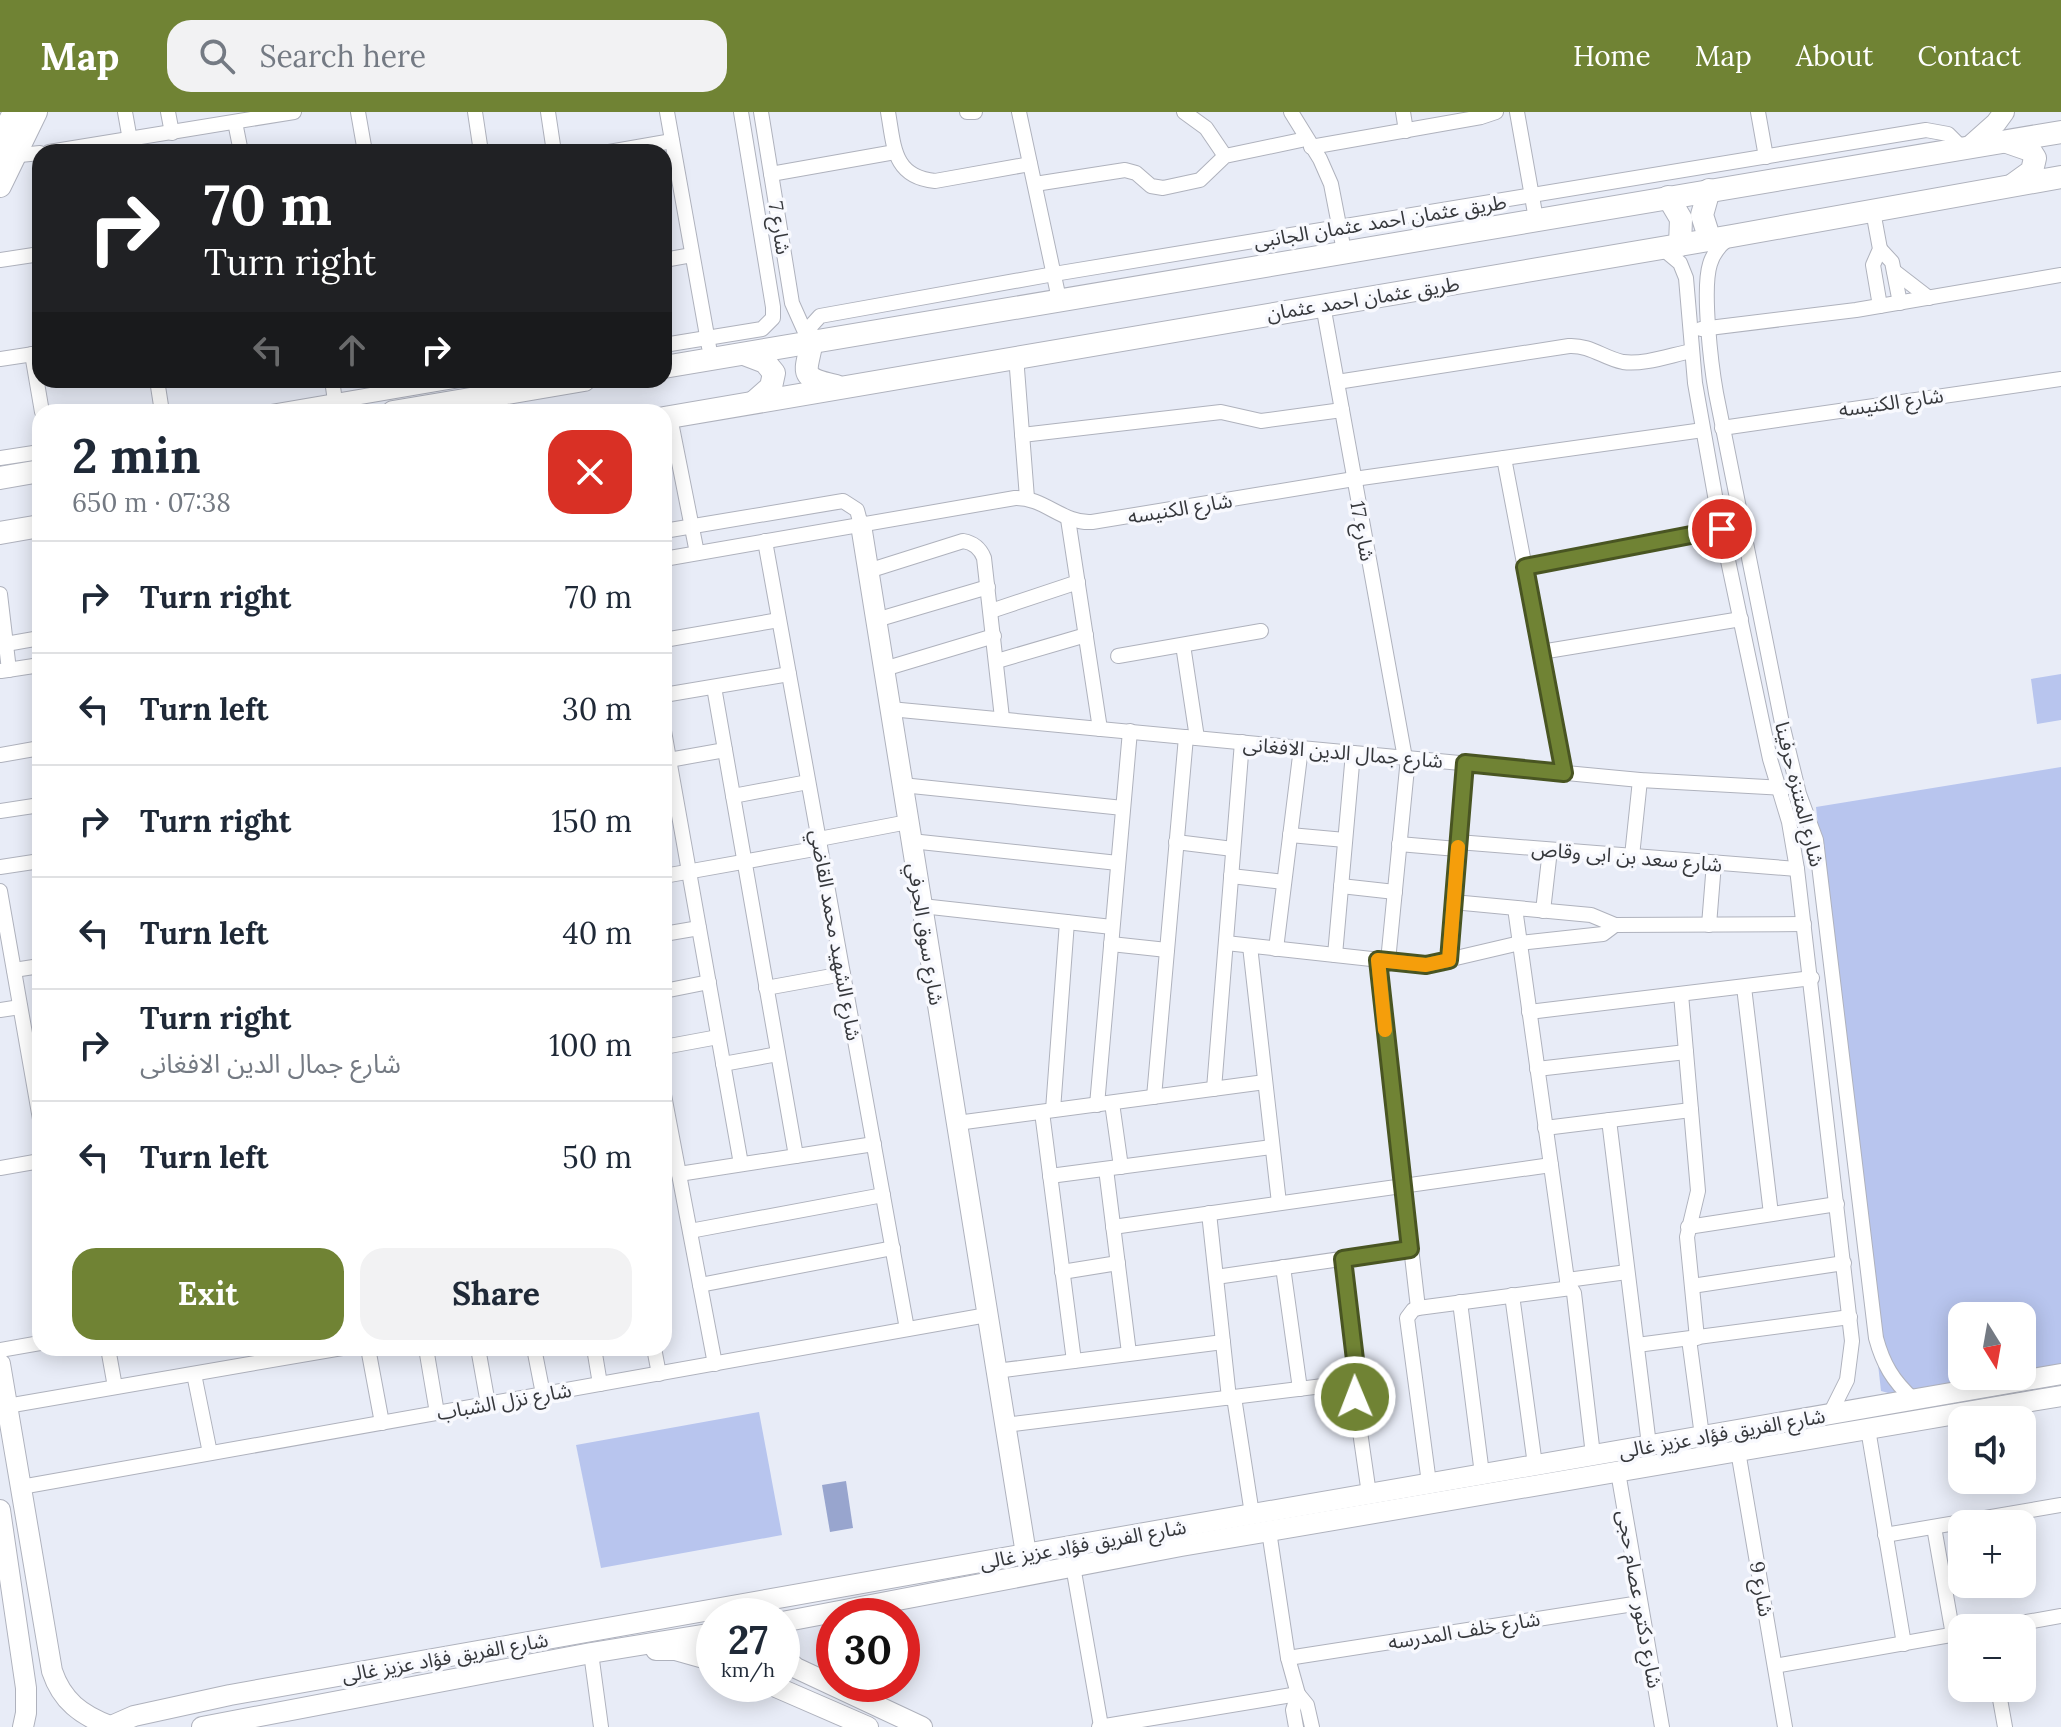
<!DOCTYPE html>
<html lang="en">
<head>
<meta charset="utf-8">
<style>
  :root { --surface:#fff; --page:#f2f2f3; --text:#1f2937; --muted:#747a83; --line:#e0e1e3; --accent:#708334 }
  body { margin:0; font-family:Lora,"Noto Sans Arabic",serif; background:var(--page); color:var(--text); height:100vh; display:flex; flex-direction:column; font-size:30px; white-space:nowrap }
  * { box-sizing:border-box; margin:0 }
  p { font-size:26px; color:var(--muted) }
  .icon { flex:none; width:44px; height:44px; fill:none; stroke:currentColor; stroke-width:2; stroke-linecap:round; stroke-linejoin:round }
  .map { position:relative; flex:1; overflow:hidden }
  .details { position:absolute; left:32px; top:292px; width:640px; height:952px; display:flex; flex-direction:column; background:var(--surface); border-radius:24px; box-shadow:0 4px 20px #0003 }
  .details>* { flex:none }
  .banner { position:absolute; left:32px; top:32px; width:640px; height:244px; border-radius:24px; box-shadow:0 4px 20px #0003; background:#202124; color:#fff; overflow:hidden }
  .needle { width:52px; rotate:169deg }
  .buttons { position:absolute; left:1948px; top:1190px; display:grid; gap:16px }
  .buttons a { display:grid; place-items:center; width:88px; height:88px; border-radius:16px; background:var(--surface); box-shadow:0 4px 20px #0003; font-size:40px }
  .speed { position:absolute; left:696px; top:1486px; display:flex; gap:16px; font-size:40px; font-weight:700; text-align:center }
  .speed>* { display:grid; place-content:center; width:104px; height:104px; border-radius:50%; background:var(--surface); box-shadow:0 4px 20px #0003; line-height:1 }
  .speed small { font-size:20px; font-weight:400 }
  .speed .limit { border:12px solid #d22; background:#fff; color:#111 }
  .pin { position:absolute; display:grid; place-items:center; width:68px; height:68px; color:#fff; margin:-34px; border:4px solid #fff; border-radius:50%; box-shadow:0 2px 8px #0007 }
  .me { position:absolute; width:88px; margin:-44px; rotate:359deg; stroke-linejoin:round; filter:drop-shadow(0 0 6px #0008) }
  .turn { display:flex; align-items:center; gap:28px; height:168px; padding:0 40px; font-size:36px }
  .turn .icon { width:104px; height:104px; stroke-width:2.5 }
  .turn b { display:block; font-size:56px; line-height:68px }
  .lanes { display:flex; align-items:center; height:76px; padding:0 40px; background:#0003; justify-content:center; gap:40px; direction:ltr }
  .lanes .off { opacity:.35 }
  .round { display:grid; place-items:center; flex:none; width:84px; height:84px; border-radius:24px; background:var(--page) }
  .summary { display:flex; align-items:center; justify-content:space-between; height:136px; padding:0 40px }
  h1 { font-size:48px; font-weight:800; line-height:60px }
  .button { display:flex; gap:16px; margin-top:auto; padding:16px 40px }
  .button a { flex:1; height:92px; border-radius:24px; background:var(--accent); color:#fff; font-size:32px; font-weight:800; line-height:92px; text-align:center }
  .button a+a { background:var(--page); color:var(--text) }
  ul { padding:0; list-style:none }
  li { display:flex; align-items:center; gap:24px; height:112px; padding:0 40px; border-top:2px solid var(--line) }
  li div { flex:1 }
  li b { display:block; font-size:30px }
  li em { font-style:normal }
  header { display:flex; align-items:center; gap:48px; box-sizing:border-box; height:112px; padding:0 40px; background:var(--accent); color:#fff }
  header strong { font-size:38px }
  nav { display:flex; gap:44px; margin-inline-start:auto; font-size:28px }
  .search { width:560px; height:72px; background:var(--page); display:flex; align-items:center; gap:20px; box-sizing:border-box; padding:0 28px; border-radius:24px; color:var(--muted); font-size:30px }
  .map>svg:first-child { display:block }
</style>
</head>
<body>
<header>
<strong>Map</strong>
<div class="search"><svg class="icon" aria-label="search" viewBox="0 0 24 24"><circle cx="10" cy="10" r="6"/><path d="M15 15l6 6"/></svg>Search here</div>
<nav><a>Home</a><a>Map</a><a>About</a><a>Contact</a></nav>
</header>
<div class="map">
<svg width="2061" height="1615" viewBox="0 0 2061 1615">
  <rect width="100%" height="100%" fill="#e8ecf7"/>
  <g fill="#b8c5ee">
    <path d="M2061,562v46l-24,4 -6,-45z"/>
    <path d="M2061,655v599l-39,6v-56h-60v60h38l-108,18 -11,-3 -65,-584z"/>
    <path d="M759,1300l23,123 -181,33 -25,-123z"/>
  </g>
  <path fill="#98a5ce" d="M846,1369l7,47 -23,4 -8,-47z"/>
  <g fill="none" stroke-linecap="round" stroke-linejoin="round">
    <g stroke="#afb2bd" stroke-width="16">
      <g id="street">
        <path d="M125,0l5,28"/>
        <path d="M168,0l4,21"/>
        <path d="M358,0l7,40"/>
        <path d="M475,0l6,40"/>
        <path d="M548,0l6,40"/>
        <path d="M667,0l42,235"/>
        <path d="M761,0l31,191 17,38"/>
        <path d="M888,0c6,34 5,65 47,69l95,-17"/>
        <path d="M967,0h8"/>
        <path d="M1019,0l40,187"/>
        <path d="M1184,0l22,16 19,28"/>
        <path d="M1291,0l29,47 11,25 13,67"/>
        <path d="M1403,0l3,19"/>
        <path d="M1517,0l19,107"/>
        <path d="M1758,0l8,45"/>
        <path d="M235,10l6,30"/>
        <path d="M1311,35l170,-30 15,-5"/>
        <path d="M49,40l245,-40"/>
        <path d="M609,40l63,-11"/>
        <path d="M0,45l40,-4"/>
        <path d="M771,62l124,-22"/>
        <path d="M1035,72l90,-14 11,3 15,13 12,2 37,-8 25,-24 81,-17"/>
        <path d="M1873,99l7,38 -7,16 7,41"/>
        <path d="M1728,127c-8,6 -15,15 -18,25 -8,25 1,101 6,129l67,335 16,66 17,46 60,498c7,26 17,43 37,61"/>
        <path d="M1662,136l18,15 6,15 9,105 24,135 51,241 19,63 8,47 55,472 -5,39 -17,34"/>
        <path d="M1880,137l12,13 8,41"/>
        <path d="M0,148l40,-6"/>
        <path d="M664,148l28,-5"/>
        <path d="M1894,159l35,27"/>
        <path d="M1323,193l82,453"/>
        <path d="M1701,217l155,-19 205,-35"/>
        <path d="M812,228l-2,-13 10,-11 234,-42 872,-144 22,4 14,14"/>
        <path d="M664,233l98,-16 11,-11v-11l-32,-195"/>
        <path d="M32,242l10,58"/>
        <path d="M1016,244l11,142"/>
        <path d="M0,247l40,-6"/>
        <path d="M157,268l5,32"/>
        <path d="M332,268l3,21"/>
        <path d="M1337,270l232,-36c22,-1 34,12 54,16 21,3 48,-7 69,-11"/>
        <path d="M272,300l187,-32"/>
        <path d="M670,305l27,136"/>
        <path d="M1722,316l339,-49"/>
        <path d="M1022,323l199,-23 40,9 81,-11"/>
        <path d="M0,346l40,-6"/>
        <path d="M1504,346l60,315"/>
        <path d="M1068,407l32,210"/>
        <path d="M664,419l179,-30 14,9 4,15"/>
        <path d="M765,429l142,788"/>
        <path d="M664,447l351,-61c29,-1 48,26 77,24l262,-43 349,-49"/>
        <path d="M1525,455l197,-38"/>
        <path d="M868,459l95,-30c11,2 17,7 21,17l18,160"/>
        <path d="M0,482l9,76"/>
        <path d="M991,499l87,-29"/>
        <path d="M876,508l112,-33"/>
        <path d="M664,528l115,-20"/>
        <path d="M6,532l34,-6"/>
        <path d="M1183,533l14,93"/>
        <path d="M1541,540l200,-33"/>
        <path d="M1118,544l143,-25"/>
        <path d="M997,549l89,-26"/>
        <path d="M884,557l110,-33"/>
        <path d="M1,559l39,-6"/>
        <path d="M714,575l82,469"/>
        <path d="M664,583l125,-21"/>
        <path d="M890,597l750,71 145,8"/>
        <path d="M664,619l77,433"/>
        <path d="M0,643l40,-7"/>
        <path d="M669,648l56,-10"/>
        <path d="M902,673l221,23"/>
        <path d="M733,684l75,-14"/>
        <path d="M0,699l40,-6"/>
        <path d="M1290,723l55,5"/>
        <path d="M819,727l89,-17"/>
        <path d="M911,729l207,22"/>
        <path d="M1176,730l57,7"/>
        <path d="M1458,730l339,27"/>
        <path d="M1399,732l58,5"/>
        <path d="M1632,744l8,-76"/>
        <path d="M0,755l40,-6"/>
        <path d="M664,764l156,-28"/>
        <path d="M1231,764l53,6"/>
        <path d="M1341,774l54,6"/>
        <path d="M0,779l40,228"/>
        <path d="M1453,790l138,13 24,10 189,-1"/>
        <path d="M922,794l190,21"/>
        <path d="M1515,796l53,379"/>
        <path d="M1543,799l7,-61"/>
        <path d="M1709,813l5,-62"/>
        <path d="M664,822l35,-6"/>
        <path d="M1226,831l200,22 94,-22 83,-9 12,-9"/>
        <path d="M1111,832l56,6"/>
        <path d="M1250,834l29,257"/>
        <path d="M1276,837l25,-201"/>
        <path d="M1335,843l18,-202"/>
        <path d="M1378,848l40,348"/>
        <path d="M1449,848l16,-197"/>
        <path d="M1388,849l20,-203"/>
        <path d="M14,858l26,-4"/>
        <path d="M1744,875l27,227"/>
        <path d="M766,876l77,-14"/>
        <path d="M664,879l45,-9"/>
        <path d="M1681,882l17,197 -11,46 10,101"/>
        <path d="M0,898l20,-3"/>
        <path d="M1529,900l283,-34"/>
        <path d="M664,935l54,-10"/>
        <path d="M723,952l55,-10"/>
        <path d="M1537,957l149,-17"/>
        <path d="M1214,977l28,-347"/>
        <path d="M664,983l51,269"/>
        <path d="M1154,985l32,-360"/>
        <path d="M1112,991l9,64"/>
        <path d="M1097,993l33,-374"/>
        <path d="M1053,998l14,-188"/>
        <path d="M1042,1000l32,249"/>
        <path d="M1609,1008l40,325"/>
        <path d="M957,1011l308,-41"/>
        <path d="M1545,1016l146,-18"/>
        <path d="M0,1056l40,-7"/>
        <path d="M1106,1057l23,184"/>
        <path d="M679,1062l195,-30"/>
        <path d="M1050,1064l222,-29"/>
        <path d="M1209,1101l20,185"/>
        <path d="M1113,1115l438,-62"/>
        <path d="M1688,1115l149,-23"/>
        <path d="M690,1119l193,-36"/>
        <path d="M1343,1147l13,109 -1,29 14,97"/>
        <path d="M1283,1155l17,122"/>
        <path d="M1062,1160l56,-9"/>
        <path d="M1216,1165l194,-28"/>
        <path d="M1567,1168l60,-8"/>
        <path d="M700,1173l193,-37"/>
        <path d="M1692,1174l152,-23"/>
        <path d="M1512,1183l23,170"/>
        <path d="M1460,1190l22,172"/>
        <path d="M1689,1227l13,97"/>
        <path d="M1637,1233l213,-28"/>
        <path d="M108,1236l7,39"/>
        <path d="M368,1236l14,75"/>
        <path d="M426,1236l11,65"/>
        <path d="M478,1236l10,56"/>
        <path d="M534,1236l9,46"/>
        <path d="M594,1236l6,36"/>
        <path d="M654,1236l5,26"/>
        <path d="M0,1238l40,-7"/>
        <path d="M996,1259l227,-29"/>
        <path d="M194,1262l16,79"/>
        <path d="M1234,1285l18,117"/>
        <path d="M7,1294l335,-58"/>
        <path d="M1005,1313l350,-43"/>
        <path d="M1868,1317l36,215"/>
        <path d="M1738,1339l47,276"/>
        <path d="M1618,1360l44,255"/>
        <path d="M1429,1371l-22,-165 6,-8 5,-2 153,-20 3,5 19,162"/>
        <path d="M21,1375l966,-172"/>
        <path d="M1934,1415l19,108"/>
        <path d="M1269,1419l19,127 10,36 9,11 5,22"/>
        <path d="M1885,1423l176,-30"/>
        <path d="M1073,1454l28,160"/>
        <path d="M1992,1516l69,-12"/>
        <path d="M591,1541l10,74"/>
        <path d="M1288,1546l352,-55"/>
        <path d="M1775,1554l187,-33"/>
        <path d="M1998,1576l7,39"/>
        <path d="M1099,1615l199,-33"/>
        <path d="M1296,1615l-3,-17 5,-16"/>
      </g>
    </g>
    <g stroke="#afb2bd" stroke-width="22">
      <g id="secondary">
        <path d="M1969,35l27,-24 8,-11"/>
        <path d="M861,413l165,1029"/>
        <path d="M0,1252l52,307c10,30 29,44 58,55"/>
        <path d="M0,1398l26,178v25l-3,14"/>
        <path d="M782,1510l399,-76 880,-150"/>
        <path d="M656,1538h19l39,11"/>
        <path d="M782,1538l7,12 7,6 126,59"/>
        <path d="M769,1572l99,43"/>
        <path d="M109,1615l25,-11 96,-21 948,-168 883,-153"/>
        <path d="M202,1615l389,-74 123,-20"/>
      </g>
    </g>
    <g stroke="#afb2bd" stroke-width="24">
      <g id="primary">
        <path d="M0,29l14,-29"/>
        <path d="M2007,30l23,8 5,8 -3,13 -18,13"/>
        <path d="M0,74l36,-74"/>
        <path d="M1709,78l-7,25 8,25"/>
        <path d="M1668,85l13,22 -1,26"/>
        <path d="M812,228c-5,32 -16,37 24,46"/>
        <path d="M744,242l21,8 9,11 -3,14 -17,15"/>
        <path d="M664,255l1397,-235"/>
        <path d="M393,300l191,-32"/>
        <path d="M664,306l1068,-182 329,-59"/>
        <path d="M0,366l40,-7"/>
        <path d="M0,421l40,-7"/>
      </g>
    </g>
    <use href="#street" stroke="#fff" stroke-width="14"/>
    <use href="#secondary" stroke="#fff" stroke-width="20"/>
    <use href="#primary" stroke="#fff" stroke-width="22"/>
  </g>
  <g fill="none" stroke-linecap="round" stroke-linejoin="round">
    <g stroke="#495522" stroke-width="20">
      <path id="route" d="M1355,1285l1,-29 -13,-109 67,-10 -32,-289 48,5 23,-5 16,-197 99,10 -39,-206 197,-38"/>
    </g>
    <use href="#route" stroke="#708334" stroke-width="14"/>
    <path stroke="#f59e0b" stroke-width="14" d="M1385,918l-7,-70 48,5 23,-5 9,-113"/>
  </g>
  <g text-anchor="middle" dominant-baseline="central" stroke-width="7" stroke-linejoin="round" paint-order="stroke">
    <g font-size="20" fill="#36383c" stroke="#f8f9fe">
      <text transform="translate(1380 109) rotate(-9)">طريق عثمان احمد عثمان الجانبى</text>
      <text transform="translate(780 116) rotate(81)">شارع 7</text>
      <text transform="translate(1363 186) rotate(-9)">طريق عثمان احمد عثمان</text>
      <text transform="translate(1891 290) rotate(-8)">شارع الكنيسه</text>
      <text transform="translate(1180 396) rotate(-9)">شارع الكنيسه</text>
      <text transform="translate(1363 419) rotate(80)">شارع 17</text>
      <text transform="translate(1343 640) rotate(5)">شارع جمال الدين الافغانى</text>
      <text transform="translate(1800 682) rotate(76)">شارع المتنزه حرفينا</text>
      <text transform="translate(1627 744) rotate(5)">شارع سعد بن ابى وقاص</text>
      <text transform="translate(926 822) rotate(81)">شارع سوق الحرفي</text>
      <text transform="translate(836 823) rotate(80)">شارع الشهيد محمد القاضي</text>
      <text transform="translate(504 1289) rotate(-10)">شارع نزل الشباب</text>
      <text transform="translate(1722 1321) rotate(-10)">شارع الفريق فؤاد عزيز غالى</text>
      <text transform="translate(1083 1432) rotate(-10)">شارع الفريق فؤاد عزيز غالى</text>
      <text transform="translate(1762 1477) rotate(80)">شارع 9</text>
      <text transform="translate(1640 1487) rotate(80)">شارع دكتور عصام حجى</text>
      <text transform="translate(1464 1518) rotate(-9)">شارع خلف المدرسه</text>
      <text transform="translate(445 1545) rotate(-10)">شارع الفريق فؤاد عزيز غالى</text>
    </g>
  </g>
</svg>
<div class="buttons">
<a><svg class="needle" viewBox="-14 -14 28 28"><path d="M0-13l5 13h-10z" fill="#e53935"/><path d="M0 13l5-13h-10z" fill="#747a83"/></svg></a>
<a><svg class="icon" aria-label="sound" viewBox="0 0 24 24"><path d="M4 9h4l5-4v14l-5-4H4zM17 9q2 3 0 6"/></svg></a>
<a>+</a>
<a>−</a>
</div>
<div class="speed"><div>27<small>km/h</small></div><div class="limit">30</div></div>
<div class="pin" style="left:1722px;top:417px;background:#d93025"><svg class="icon" aria-label="arrive" viewBox="0 0 24 24"><path d="M6 21V4h12l-3 4 3 4H6"/></svg></div>
<svg class="me" style="left:1355px;top:1285px" viewBox="-20 -20 40 40"><circle r="17" fill="#708334" stroke="#fff" stroke-width="3"/><path d="M0-11L8 9 0 5-8 9z" fill="#fff"/></svg>
<div class="banner">
<div class="turn"><svg class="icon" aria-label="right" viewBox="0 0 24 24"><path d="M7 20v-9h11M14 6l5 5-5 5"/></svg><div><b>70 m</b>Turn right</div></div>
<div class="lanes"><svg class="icon off" aria-label="left" viewBox="0 0 24 24"><path d="M17 20v-9H6M10 6l-5 5 5 5"/></svg><svg class="icon off" aria-label="ahead" viewBox="0 0 24 24"><path d="M12 20V5M6 11l6-6 6 6"/></svg><svg class="icon" aria-label="right" viewBox="0 0 24 24"><path d="M7 20v-9h11M14 6l5 5-5 5"/></svg></div>
</div>
<section class="details">
<div class="summary"><div><h1>2 min</h1><p>650 m · 07:38</p></div><a class="round" style="background:#d93025;color:#fff"><svg class="icon" aria-label="close" viewBox="0 0 24 24"><path d="M6 6l12 12M18 6L6 18"/></svg></a></div>
<ul>
<li><svg class="icon" aria-label="right" viewBox="0 0 24 24"><path d="M7 20v-9h11M14 6l5 5-5 5"/></svg><div><b>Turn right</b></div><em>70 m</em></li>
<li><svg class="icon" aria-label="left" viewBox="0 0 24 24"><path d="M17 20v-9H6M10 6l-5 5 5 5"/></svg><div><b>Turn left</b></div><em>30 m</em></li>
<li><svg class="icon" aria-label="right" viewBox="0 0 24 24"><path d="M7 20v-9h11M14 6l5 5-5 5"/></svg><div><b>Turn right</b></div><em>150 m</em></li>
<li><svg class="icon" aria-label="left" viewBox="0 0 24 24"><path d="M17 20v-9H6M10 6l-5 5 5 5"/></svg><div><b>Turn left</b></div><em>40 m</em></li>
<li><svg class="icon" aria-label="right" viewBox="0 0 24 24"><path d="M7 20v-9h11M14 6l5 5-5 5"/></svg><div><b>Turn right</b><p>شارع جمال الدين الافغانى</p></div><em>100 m</em></li>
<li><svg class="icon" aria-label="left" viewBox="0 0 24 24"><path d="M17 20v-9H6M10 6l-5 5 5 5"/></svg><div><b>Turn left</b></div><em>50 m</em></li>
</ul>
<div class="button"><a>Exit</a><a>Share</a></div>
</section>
</div>
</body>
</html>
